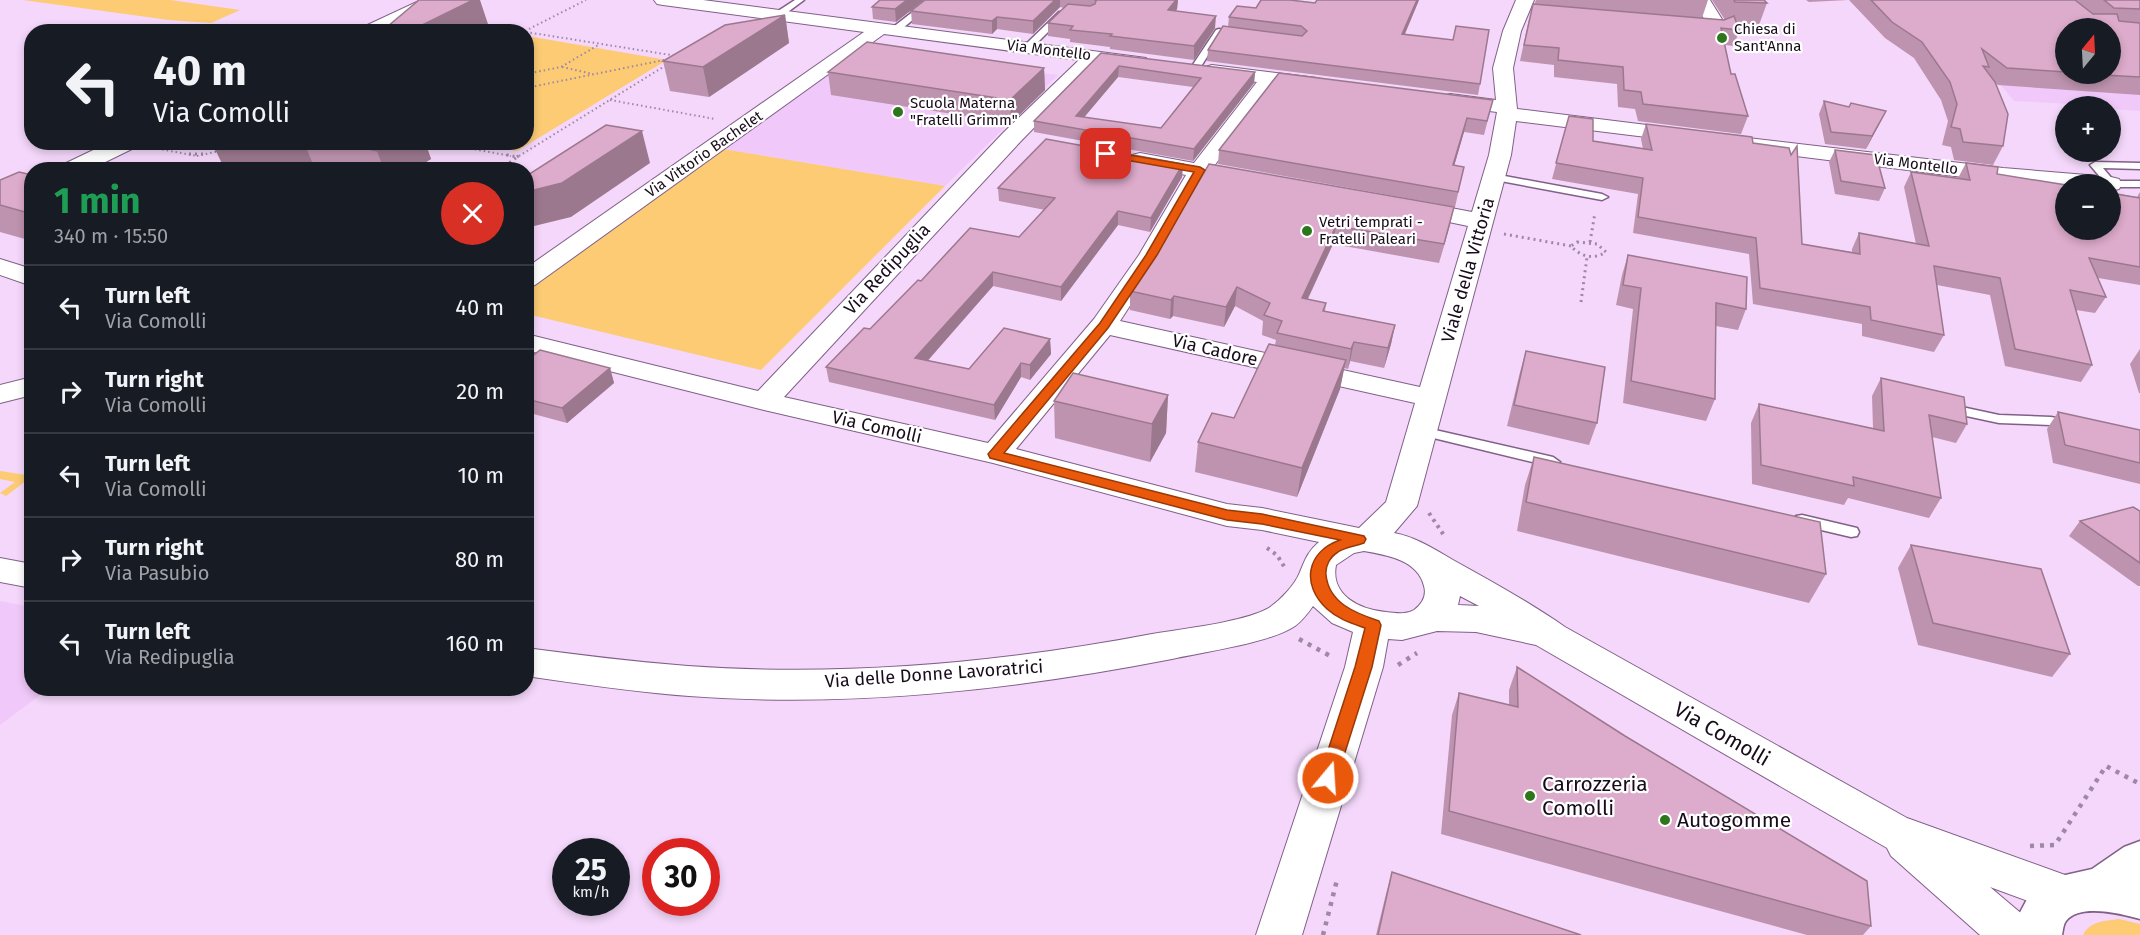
<!DOCTYPE html>
<html lang="en">
<head>
<meta charset="utf-8">
<style>
  :root { --surface:#171b24; --page:#242831; --text:#f1f3f6; --muted:#9ea1a6; --line:#363941 }
  body { margin:0; font-family:"Fira Sans",sans-serif; background:var(--page); color:var(--text); height:100vh; display:flex; flex-direction:column; font-size:22px; white-space:nowrap }
  * { box-sizing:border-box; margin:0 }
  p { font-size:20px; color:var(--muted) }
  .icon { flex:none; width:33px; height:33px; fill:none; stroke:currentColor; stroke-width:2; stroke-linecap:round; stroke-linejoin:round }
  .map { position:relative; flex:1; overflow:hidden }
  .side { position:absolute; left:24px; top:162px; width:510px; height:534px; display:flex; flex-direction:column; background:var(--surface); border-radius:24px; box-shadow:0 3px 9px #0003 }
  .side>* { flex:none }
  .banner { position:absolute; left:24px; top:24px; width:510px; height:126px; border-radius:24px; box-shadow:0 3px 9px #0003; background:#171b24; color:var(--text); overflow:hidden }
  .needle { width:39px; rotate:18deg }
  .fabs { position:absolute; left:2055px; top:18px; display:grid; gap:12px }
  .fabs a { display:grid; place-items:center; width:66px; height:66px; border-radius:50%; background:var(--surface); box-shadow:0 3px 9px #0003; font-size:30px }
  .speed { position:absolute; left:552px; top:838px; display:flex; gap:12px; font-size:30px; font-weight:700; text-align:center }
  .speed>* { display:grid; place-content:center; width:78px; height:78px; border-radius:50%; background:var(--surface); box-shadow:0 3px 9px #0003; line-height:1 }
  .speed small { font-size:15px; font-weight:400 }
  .speed .limit { border:9px solid #d22; background:#fff; color:#111 }
  .pin { position:absolute; display:grid; place-items:center; width:51px; height:51px; color:#fff; margin:-26px; border-radius:12px; box-shadow:0 3px 9px #0006 }
  .me { position:absolute; width:66px; margin:-33px; rotate:18deg; stroke-linejoin:round; filter:drop-shadow(0 0 4px #0008) }
  .turn { display:flex; align-items:center; gap:21px; height:126px; padding:0 30px; font-size:27px }
  .turn .icon { width:78px; height:78px; stroke-width:2.5 }
  .turn b { display:block; font-size:42px; line-height:51px }
  .round { display:grid; place-items:center; flex:none; width:63px; height:63px; border-radius:32px; background:var(--page) }
  .headline { display:flex; align-items:center; justify-content:space-between; height:102px; padding:0 30px }
  h1 { font-size:36px; font-weight:700; line-height:45px; color:#1e9e55 }
  ul { padding:0; list-style:none }
  li { display:flex; align-items:center; gap:18px; height:84px; padding:0 30px; border-top:2px solid var(--line) }
  li div { flex:1 }
  li b { display:block; font-size:22px }
  li em { font-style:normal }
  .map>svg:first-child { display:block }
</style>
</head>
<body>
<div class="map">
<svg width="2140" height="935" viewBox="0 0 2140 935">
  <rect width="100%" height="100%" fill="#f4d7fa"/>
  <g fill="#f1c8fa">
    <path d="M1948,21l118,53h44l30,-37v74l-29,-2 -1,-3 -96,-5z"/>
    <path d="M862,49l20,2 176,24 -113,111 -222,-37z"/>
    <path d="M0,601l31,6 1,81 16,1 -48,36z"/>
  </g>
  <g fill="#fccb74">
    <path d="M23,0h147l70,10 -29,13 -42,-3z"/>
    <path d="M527,36l140,24 -150,91 -46,-8 55,-1z"/>
    <path d="M723,149l222,37 -184,184 -234,-56v-25z"/>
    <path d="M0,471l26,4 5,-4v6l-25,19 -6,-3 15,-11 -15,-3z"/>
    <path d="M2119,919l21,5v11h-57c7,-14 22,-14 36,-16z"/>
  </g>
  <g fill="none" stroke-linecap="round" stroke-linejoin="round">
    <g stroke="#816088" stroke-width="3">
      <g id="service">
        <path d="M795,0h9l-23,17h-6v-4z"/>
        <path d="M928,0h9l-39,32h-6v-4z"/>
        <path d="M1059,12l7,2 -35,35h-6v-4z"/>
        <path d="M1219,29l23,5 -4,3 -17,-2 -23,36h-6l-2,-2 26,-39z"/>
        <path d="M2095,162l45,1v6l-37,-1 11,13h26v6h-29l-1,-3h-4l-16,-19z"/>
        <path d="M1494,174l108,20 6,3 -6,3 -112,-21v-4z"/>
        <path d="M1948,404l51,11 52,2 26,5 2,3 -7,4 -21,-4 -52,-2 -56,-12 -2,-3z"/>
        <path d="M1422,427l131,30 7,5 -7,5 -136,-33 -2,-3z"/>
        <path d="M1802,515l55,13 2,4 -2,4 -6,1 -55,-13 -2,-4 2,-4z"/>
      </g>
    </g>
    <g stroke="#816088" stroke-width="2">
      <g id="minor">
        <path d="M421,0h23l-3,4 -59,28h-24l3,-4z"/>
        <path d="M654,0h49l443,58 2,4 -2,4 -7,2 -41,-6 -78,80 -236,255 204,46 106,-124 45,-64 47,-80 -54,-10 -3,-5 3,-5 8,-2 54,10 63,-81 -52,-7 -3,-4 3,-4 7,-2 105,13 7,2 3,4 -3,4 -7,2 -41,-5 -62,81 41,8 3,5 -3,5 -8,2 -41,-8 -43,77 -43,66 300,66 48,-161 -67,-14 -4,-5 4,-5 8,-2 63,12 17,-57 8,-43 -47,-6 -7,-2 -3,-4 3,-4 7,-2 46,6 -3,-32 10,-37 13,-31h18l-13,31 -8,37 4,41 170,21 8,1 3,5 -3,5 -8,1 -171,-21 -5,34 -94,351 -23,27c22,4 40,16 59,27 38,21 76,42 112,67l342,191 172,62 6,14 -6,14 -16,6 -73,-27 39,33 7,15h-56l-89,-79 -4,-8 -351,-203 -60,-13 -39,-1 -35,9 -14,-1 -5,28 -81,268h-46l89,-268 8,-35 -21,-9 -19,-17c-5,7 -11,15 -18,20 -25,17 -92,26 -123,33 -159,31 -321,49 -483,37 -55,-4 -108,-12 -163,-20v-28c54,7 108,14 162,18 155,11 312,-3 464,-32 30,-5 91,-12 115,-25 12,-7 28,-24 33,-37 5,-12 8,-21 19,-30l-57,-12 -35,-4 -234,-63 -229,-53 -238,-60v-16l232,57 246,-259 75,-72 -195,-26 -349,251 -9,3v-20l338,-236 -201,-27 -6,-1zM1110,335l305,68 -29,99 -27,26 -97,-20 -35,-4 -211,-55zM1364,551c23,4 54,9 60,35 3,10 -2,18 -10,24 -8,5 -18,3 -28,2 -25,-2 -56,-16 -50,-47l18,-12zM1460,596l19,10 -21,-1z"/>
        <path d="M1685,0h25l18,29 -3,4 -6,1 -36,-4 -3,-4 3,-4h23l-9,-15 -9,-3z"/>
        <path d="M1748,138l255,30 108,9 8,2 3,5 -3,5 -8,2 -1,-7h-44v3l-63,-5 -263,-33 -3,-5 3,-5z"/>
        <path d="M110,142h28l-2,5 -47,23h-30l3,-5z"/>
        <path d="M0,259l32,10v17l-32,-11z"/>
        <path d="M32,377v18l-32,8v-18z"/>
        <path d="M0,558l32,6v24l-32,-6z"/>
      </g>
    </g>
    <g stroke="#816088" stroke-width="3">
      <path id="secondary" d="M2140,841v78c-18,-5 -60,-16 -74,2 -3,4 -3,10 -4,14h-48l3,-17 15,-28 12,-8 17,-6 31,-7 32,-22z"/>
    </g>
    <g stroke="#9f88a4" stroke-width="2" stroke-dasharray="1.5 3" stroke-linecap="butt">
      <path d="M525,31l61,-31"/>
      <path d="M526,32l151,24"/>
      <path d="M562,67l31,7"/>
      <path d="M526,74l35,-7 39,-23"/>
      <path d="M526,88l143,-29"/>
      <path d="M610,100l105,19"/>
      <path d="M435,142l76,14"/>
      <path d="M149,147l48,9"/>
      <path d="M197,156l22,-5"/>
      <path d="M519,156l149,-92"/>
    </g>
    <g stroke="#9f88a4" stroke-width="3" stroke-dasharray="2 4" stroke-linecap="butt">
      <path d="M189,154h15"/>
      <path d="M517,157l4,-3"/>
      <path d="M500,170l17,-13 -14,-3"/>
      <path d="M1504,234l67,12"/>
      <path d="M1577,242l20,2 9,8c-13,8 -25,5 -35,-6z"/>
      <path d="M1590,242l5,-29"/>
      <path d="M1581,302l6,-45"/>
    </g>
    <g stroke="#9f88a4" stroke-width="4" stroke-dasharray="3 4.5" stroke-linecap="butt">
      <path d="M1429,513l16,24"/>
      <path d="M1267,548l10,7 8,13"/>
    </g>
    <g stroke="#9f88a4" stroke-width="4.5" stroke-dasharray="4 6" stroke-linecap="butt">
      <path d="M1299,639l35,19"/>
      <path d="M1398,665l19,-12"/>
      <path d="M2030,846l25,-1 51,-79 34,18"/>
      <path d="M1323,935l14,-55"/>
    </g>
    <use href="#service" fill="#fff" fill-rule="evenodd"/>
    <use href="#minor" fill="#fff" fill-rule="evenodd"/>
    <use href="#secondary" fill="#fff" fill-rule="evenodd"/>
  </g>
  <g fill="#be93af" fill-rule="evenodd">
    <path d="M924,0l-28,22 -23,-3 -1,-12z"/>
    <path d="M925,0h253l-1,9 -1,2 39,17 -21,32 -84,-11v-2l-40,-5v-3l-22,-3v-13l16,-15 -4,-1 -27,27 -36,-5 -5,5 -80,-10 -1,-13z"/>
    <path d="M1419,0l-14,34 75,50 -2,11 -271,-34 1,-11 20,-23 1,-10 27,-9z"/>
    <path d="M1536,0h172l-6,18 23,2 -13,-20h52l3,3 -8,22 -22,-1 2,6 -5,16 -9,-1 6,29 17,42 -7,18 -103,-13 -3,-12 -17,-2 -1,-23 -63,-7v-12l-34,-4 9,-42z"/>
    <path d="M1806,0h42l-39,2z"/>
    <path d="M1849,0h291v95l-142,-10 -3,-2 8,63 -10,19 -39,-5 -3,-13 -9,-2 6,-24 -7,-21 -27,-42 -29,-20zM2066,28l44,46h-44z"/>
    <path d="M785,15l4,28 -80,54 -39,-6 -7,-30z"/>
    <path d="M1101,53l154,19 -1,11 -61,78 -159,-29v-11zM1118,77l75,10 -32,41 -77,-11z"/>
    <path d="M1044,68l1,22 -34,33 -180,-28 -3,-23z"/>
    <path d="M1493,100l-9,35 -20,-3 -10,34 10,1 -9,40 -237,-43 1,-14z"/>
    <path d="M1824,101l25,6 37,4 -20,38 -41,-5 -6,-30z"/>
    <path d="M1569,116l24,25 50,8 -2,-10 5,-15 107,19 49,101 50,8v-3l7,-16 57,11 -12,-57 7,-15 47,6 8,-15 31,11 140,23 3,-5v93l-42,-7 8,19 -11,16 -19,-3 16,55 -11,17 -76,-16 -15,-71 -53,-10 7,50 -10,17 -72,-16v-12l-109,-20 -4,-50 -116,-21 5,-39 -86,-15z"/>
    <path d="M213,142h212l6,17 -18,11h-86l-13,-3 -13,3h-76z"/>
    <path d="M1835,150l50,38 -6,13 -44,-7 -6,-32z"/>
    <path d="M1183,164l-1,13 -32,55 -32,-7 -57,76 -68,-15 -66,74 42,9 81,-30 1,15 -21,26 -9,-3 -26,43 -166,-38 -3,-15 44,-38 51,-48 98,-44 26,-27 -46,-9 -1,-13z"/>
    <path d="M32,175v66l-32,-9v-52z"/>
    <path d="M1454,207l-15,56 -106,-19 -25,55 18,4 -1,8 70,14 -4,19 -7,24 -34,-7 -2,8 -4,-1 -4,21 -43,108 -102,-25 3,-30 36,-24 41,-73 1,-5 -14,-5 1,-14 -28,-15 -11,21 -51,-11 -3,3 -40,-9v-19l36,-54z"/>
    <path d="M1628,255l118,54 -8,21 -22,-4 -1,73 -9,22 -83,-18 10,-94 -17,-4 6,-30z"/>
    <path d="M2140,349v44h-1l-9,-29z"/>
    <path d="M1526,351l71,72 -8,22 -82,-19 13,-54z"/>
    <path d="M526,361l84,7 4,15 -47,40 -41,-11z"/>
    <path d="M1881,378l86,46 -11,19 -24,-6 9,61 -12,20 -81,-20 -4,7 -92,-21 -1,-61 8,-19 114,24 -1,-32z"/>
    <path d="M1168,395l-2,38 -16,29 -95,-24 -1,-37z"/>
    <path d="M2058,412l82,18v54l-87,-21 -6,-34z"/>
    <path d="M1534,457l292,117 -17,29 -292,-72 8,-46z"/>
    <path d="M2140,511v75h-2l-69,-50 11,-15z"/>
    <path d="M1911,545l159,109 -18,23 -134,-32 -20,-77z"/>
    <path d="M1517,667l354,259 -8,9h-56l-366,-101 11,-119 7,-22 50,12v-15z"/>
    <path d="M1392,872l189,63h-205l10,-41z"/>
  </g>
  <g fill="#9b788e">
    <path d="M473,0h7l8,24 -14,8h-66z"/>
    <path d="M907,0h17l-28,22 -1,-13z"/>
    <path d="M1055,0h5v7l-27,27v-13z"/>
    <path d="M1176,0h2l-1,9 -10,13 1,-12z"/>
    <path d="M1417,0h2l-19,45 2,-11z"/>
    <path d="M785,15l4,28 -80,54 -6,-30z"/>
    <path d="M1216,16l-1,12 -21,32v-14z"/>
    <path d="M997,17v12l-5,5v-13z"/>
    <path d="M1119,66l-1,11 -42,50v-11z"/>
    <path d="M1044,68l1,22 -34,33 -1,-23z"/>
    <path d="M1255,72l-1,11 -61,78 1,-12z"/>
    <path d="M1886,111l-6,12 -14,26 6,-13z"/>
    <path d="M1467,118l-3,14 -14,48 3,-15z"/>
    <path d="M642,131l8,32 -79,54 -45,11v-36l7,-2z"/>
    <path d="M261,142h43l10,25 -13,3h-76l-9,-19z"/>
    <path d="M392,142h33l6,17 -18,11h-29l-7,-19z"/>
    <path d="M1183,164l-1,13 -32,55 1,-14z"/>
    <path d="M1454,207l-4,18 -11,38 5,-19z"/>
    <path d="M1118,211v14l-57,76v-14z"/>
    <path d="M1336,226l-3,18 -34,73 3,-19z"/>
    <path d="M993,272v14l-76,87 -2,-15z"/>
    <path d="M1237,287l-2,19 -11,21 2,-20z"/>
    <path d="M1174,296l-1,20 -3,3 1,-19z"/>
    <path d="M1395,325l-4,19 -7,24 4,-20z"/>
    <path d="M1050,339l1,15 -21,26v-15z"/>
    <path d="M1354,342l-4,19 -2,8 3,-20z"/>
    <path d="M1346,360l-6,29 -43,108 5,-29z"/>
    <path d="M1021,363v14l-26,43 -1,-15z"/>
    <path d="M610,368l4,15 -47,40 -5,-15z"/>
    <path d="M1168,395l-2,38 -16,29 2,-38z"/>
  </g>
  <g fill="#ddabcb" stroke="#9b788e" stroke-width="1.5" fill-rule="evenodd">
    <path d="M419,0h54l-65,32h-27z"/>
    <path d="M880,0h27l-12,9 -23,-2z"/>
    <path d="M925,0h130l-22,21 -36,-4 -5,4 -81,-10z"/>
    <path d="M1095,0h81l-8,10 48,6 -22,30 -84,-10 2,-2 -42,-4 3,-4 -25,-3 20,-19 22,2 5,-2 1,-3z"/>
    <path d="M1261,0h29l25,3 2,-3h100l-15,34 51,6 3,-14 33,4 -9,54 -272,-34 15,-24 79,10 5,-5 -6,-5 -72,-9 8,-11 19,2z"/>
    <path d="M1734,0h30l3,3 -32,-1z"/>
    <path d="M1871,0h204l18,14h24l2,7 21,2v54l-55,-3h25v-46h-44v44l-59,-4 -25,-19 7,18 -6,-1 12,16 13,32 -5,32 -40,-4 -3,-13 -9,-2 6,-23 -7,-22 -28,-40 -30,-20z"/>
    <path d="M2104,0h36v9l-26,-1z"/>
    <path d="M1533,4l191,16 10,-4 5,14 -18,-2 10,46h4l13,42 -105,-12 -2,-12 -17,-2 -1,-23 -65,-7 1,-12 -35,-3z"/>
    <path d="M785,15l-82,52 -40,-6 62,-36z"/>
    <path d="M867,42l177,26 -34,32 -182,-28z"/>
    <path d="M1101,53l154,19 -61,77 -160,-28zM1119,66l82,12 -40,50 -85,-12z"/>
    <path d="M1279,73l214,27 -6,21 -20,-3 -14,47 11,2 -6,25 -239,-42z"/>
    <path d="M1824,101l25,6 2,-4 35,8 -14,25 -41,-4z"/>
    <path d="M1569,116l24,3v22l59,9 -6,-26 106,13 1,6 36,5 2,7 6,-9 5,98 58,10 -1,-21 70,13 -18,-74 59,8 -4,-17 32,4 -1,7 69,11v45h44v-37l30,5v69l-51,-9 17,39 -36,-7 22,75 -77,-16 -15,-71 -66,-12 10,69 -73,-15 -1,-13 -110,-19 -4,-50 -118,-21 5,-39 -87,-15z"/>
    <path d="M606,125l36,6 -80,52 -36,9v-20l2,3z"/>
    <path d="M1046,139l137,25 -32,54 -33,-7 -57,76 -68,-15 -78,86 54,11 35,-41 46,11 -20,26 -9,-2 -27,42 -168,-38 38,-39 6,1 48,-49 3,1 49,-53 49,9 36,-39 -57,-10z"/>
    <path d="M213,142h48l-45,9z"/>
    <path d="M337,142h55l-15,9z"/>
    <path d="M1835,150l41,5 9,33 -44,-7z"/>
    <path d="M1209,164l245,43 -10,37 -108,-18 -34,72 24,5 -3,8 72,14 -7,23 -34,-6 -3,7 -74,-16 5,-12 -18,-6 6,-12 -33,-16 -11,20 -52,-11 -3,4 -41,-9 36,-54z"/>
    <path d="M19,172l13,3v39l-32,-9v-25z"/>
    <path d="M1628,255l119,22 -1,32 -30,-6 -1,96 -84,-18 10,-93 -18,-3z"/>
    <path d="M1269,344l77,16 -44,108 -104,-26 14,-29 22,5z"/>
    <path d="M540,350l70,18 -48,40 -36,-9v-24l5,-4 -5,-1v-9z"/>
    <path d="M1526,351l79,16 -8,56 -83,-18z"/>
    <path d="M1073,373l95,22 -16,29 -98,-23z"/>
    <path d="M1881,378l83,19 3,27 -38,-9 12,83 -88,-21 1,9 -93,-21 -2,-61 125,27z"/>
    <path d="M2058,412l82,18v33l-75,-18z"/>
    <path d="M1534,457l286,65 6,52 -300,-72z"/>
    <path d="M2133,507l7,4v52l-60,-42z"/>
    <path d="M1911,545l130,24 29,85 -137,-31z"/>
    <path d="M1517,667l108,69 242,145 4,45 -422,-115 10,-118 59,14z"/>
    <path d="M1392,872l189,63h-203z"/>
  </g>
  <path fill="#ea580c" stroke="#983908" stroke-width="1.5" d="M1106,151l94,16 5,3 -48,85 -49,73 -104,125 223,57 35,4 102,22 2,3 -2,4c-8,3 -19,4 -26,9 -8,5 -13,14 -12,23 3,28 29,38 53,46l2,4 -9,42 -37,117 -7,2 -6,-2 -3,-6 36,-111 10,-39c-14,-5 -27,-9 -38,-19 -26,-24 -21,-57 13,-69l-78,-16 -35,-4 -237,-62 -2,-4 112,-131 46,-68 48,-83 -91,-16 -2,-2z"/>
  <g fill="#2d761b" stroke="#fff" stroke-width="2">
    <circle cx="1722" cy="38" r="6"/>
    <circle cx="898" cy="112" r="6"/>
    <circle cx="1307" cy="231" r="6"/>
    <circle cx="1530" cy="796" r="6"/>
    <circle cx="1665" cy="820" r="6"/>
  </g>
  <g text-anchor="middle" dominant-baseline="central" stroke-width="4.5" stroke-linejoin="round" paint-order="stroke">
    <g font-size="15" fill="#180c1b" stroke="#fff" text-anchor="start">
      <text x="1734" y="29">Chiesa di<tspan x="1734" dy="17">Sant'Anna</tspan></text>
      <text x="910" y="103">Scuola Materna<tspan x="910" dy="17">"Fratelli Grimm"</tspan></text>
      <text x="1319" y="222">Vetri temprati -<tspan x="1319" dy="17">Fratelli Paleari</tspan></text>
    </g>
    <g font-size="15" fill="#180c1b" stroke="#fff">
      <text transform="translate(1049 50) rotate(7)">Via Montello</text>
      <text transform="translate(704 154) rotate(-35)">Via Vittorio Bachelet</text>
      <text transform="translate(1916 164) rotate(7)">Via Montello</text>
    </g>
    <g font-size="18" fill="#180c1b" stroke="#fff">
      <text transform="translate(887 269) rotate(-47)">Via Redipuglia</text>
      <text transform="translate(1468 270) rotate(-74)">Viale della Vittoria</text>
      <text transform="translate(1215 350) rotate(13)">Via Cadore</text>
      <text transform="translate(877 427) rotate(13)">Via Comolli</text>
      <text transform="translate(934 674) rotate(-4)">Via delle Donne Lavoratrici</text>
    </g>
    <g font-size="21" fill="#180c1b" stroke="#fff">
      <text transform="translate(1722 734) rotate(30)">Via Comolli</text>
    </g>
    <g font-size="21" fill="#180c1b" stroke="#fff" text-anchor="start">
      <text x="1542" y="784">Carrozzeria<tspan x="1542" dy="24">Comolli</tspan></text>
      <text x="1677" y="820">Autogomme</text>
    </g>
  </g>
</svg>
<div class="fabs">
<a><svg class="needle" viewBox="-14 -14 28 28"><path d="M0-13l5 13h-10z" fill="#e53935"/><path d="M0 13l5-13h-10z" fill="#9ea1a6"/></svg></a>
<a>+</a>
<a>−</a>
</div>
<div class="speed"><div>25<small>km/h</small></div><div class="limit">30</div></div>
<div class="pin" style="left:1106px;top:154px;background:#d93025"><svg class="icon" aria-label="arrive" viewBox="0 0 24 24"><path d="M6 21V4h12l-3 4 3 4H6"/></svg></div>
<svg class="me" style="left:1328px;top:778px" viewBox="-20 -20 40 40"><circle r="17" fill="#ea580c" stroke="#fff" stroke-width="3"/><path d="M0-11L8 9 0 5-8 9z" fill="#fff"/></svg>
<div class="banner">
<div class="turn"><svg class="icon" aria-label="left" viewBox="0 0 24 24"><path d="M17 20v-9H6M10 6l-5 5 5 5"/></svg><div><b>40 m</b>Via Comolli</div></div>
</div>
<section class="side">
<div class="headline"><div><h1>1 min</h1><p>340 m · 15:50</p></div><a class="round" style="background:#d93025;color:#fff"><svg class="icon" aria-label="close" viewBox="0 0 24 24"><path d="M6 6l12 12M18 6L6 18"/></svg></a></div>
<ul>
<li><svg class="icon" aria-label="left" viewBox="0 0 24 24"><path d="M17 20v-9H6M10 6l-5 5 5 5"/></svg><div><b>Turn left</b><p>Via Comolli</p></div><em>40 m</em></li>
<li><svg class="icon" aria-label="right" viewBox="0 0 24 24"><path d="M7 20v-9h11M14 6l5 5-5 5"/></svg><div><b>Turn right</b><p>Via Comolli</p></div><em>20 m</em></li>
<li><svg class="icon" aria-label="left" viewBox="0 0 24 24"><path d="M17 20v-9H6M10 6l-5 5 5 5"/></svg><div><b>Turn left</b><p>Via Comolli</p></div><em>10 m</em></li>
<li><svg class="icon" aria-label="right" viewBox="0 0 24 24"><path d="M7 20v-9h11M14 6l5 5-5 5"/></svg><div><b>Turn right</b><p>Via Pasubio</p></div><em>80 m</em></li>
<li><svg class="icon" aria-label="left" viewBox="0 0 24 24"><path d="M17 20v-9H6M10 6l-5 5 5 5"/></svg><div><b>Turn left</b><p>Via Redipuglia</p></div><em>160 m</em></li>
</ul>
</section>
</div>
</body>
</html>
